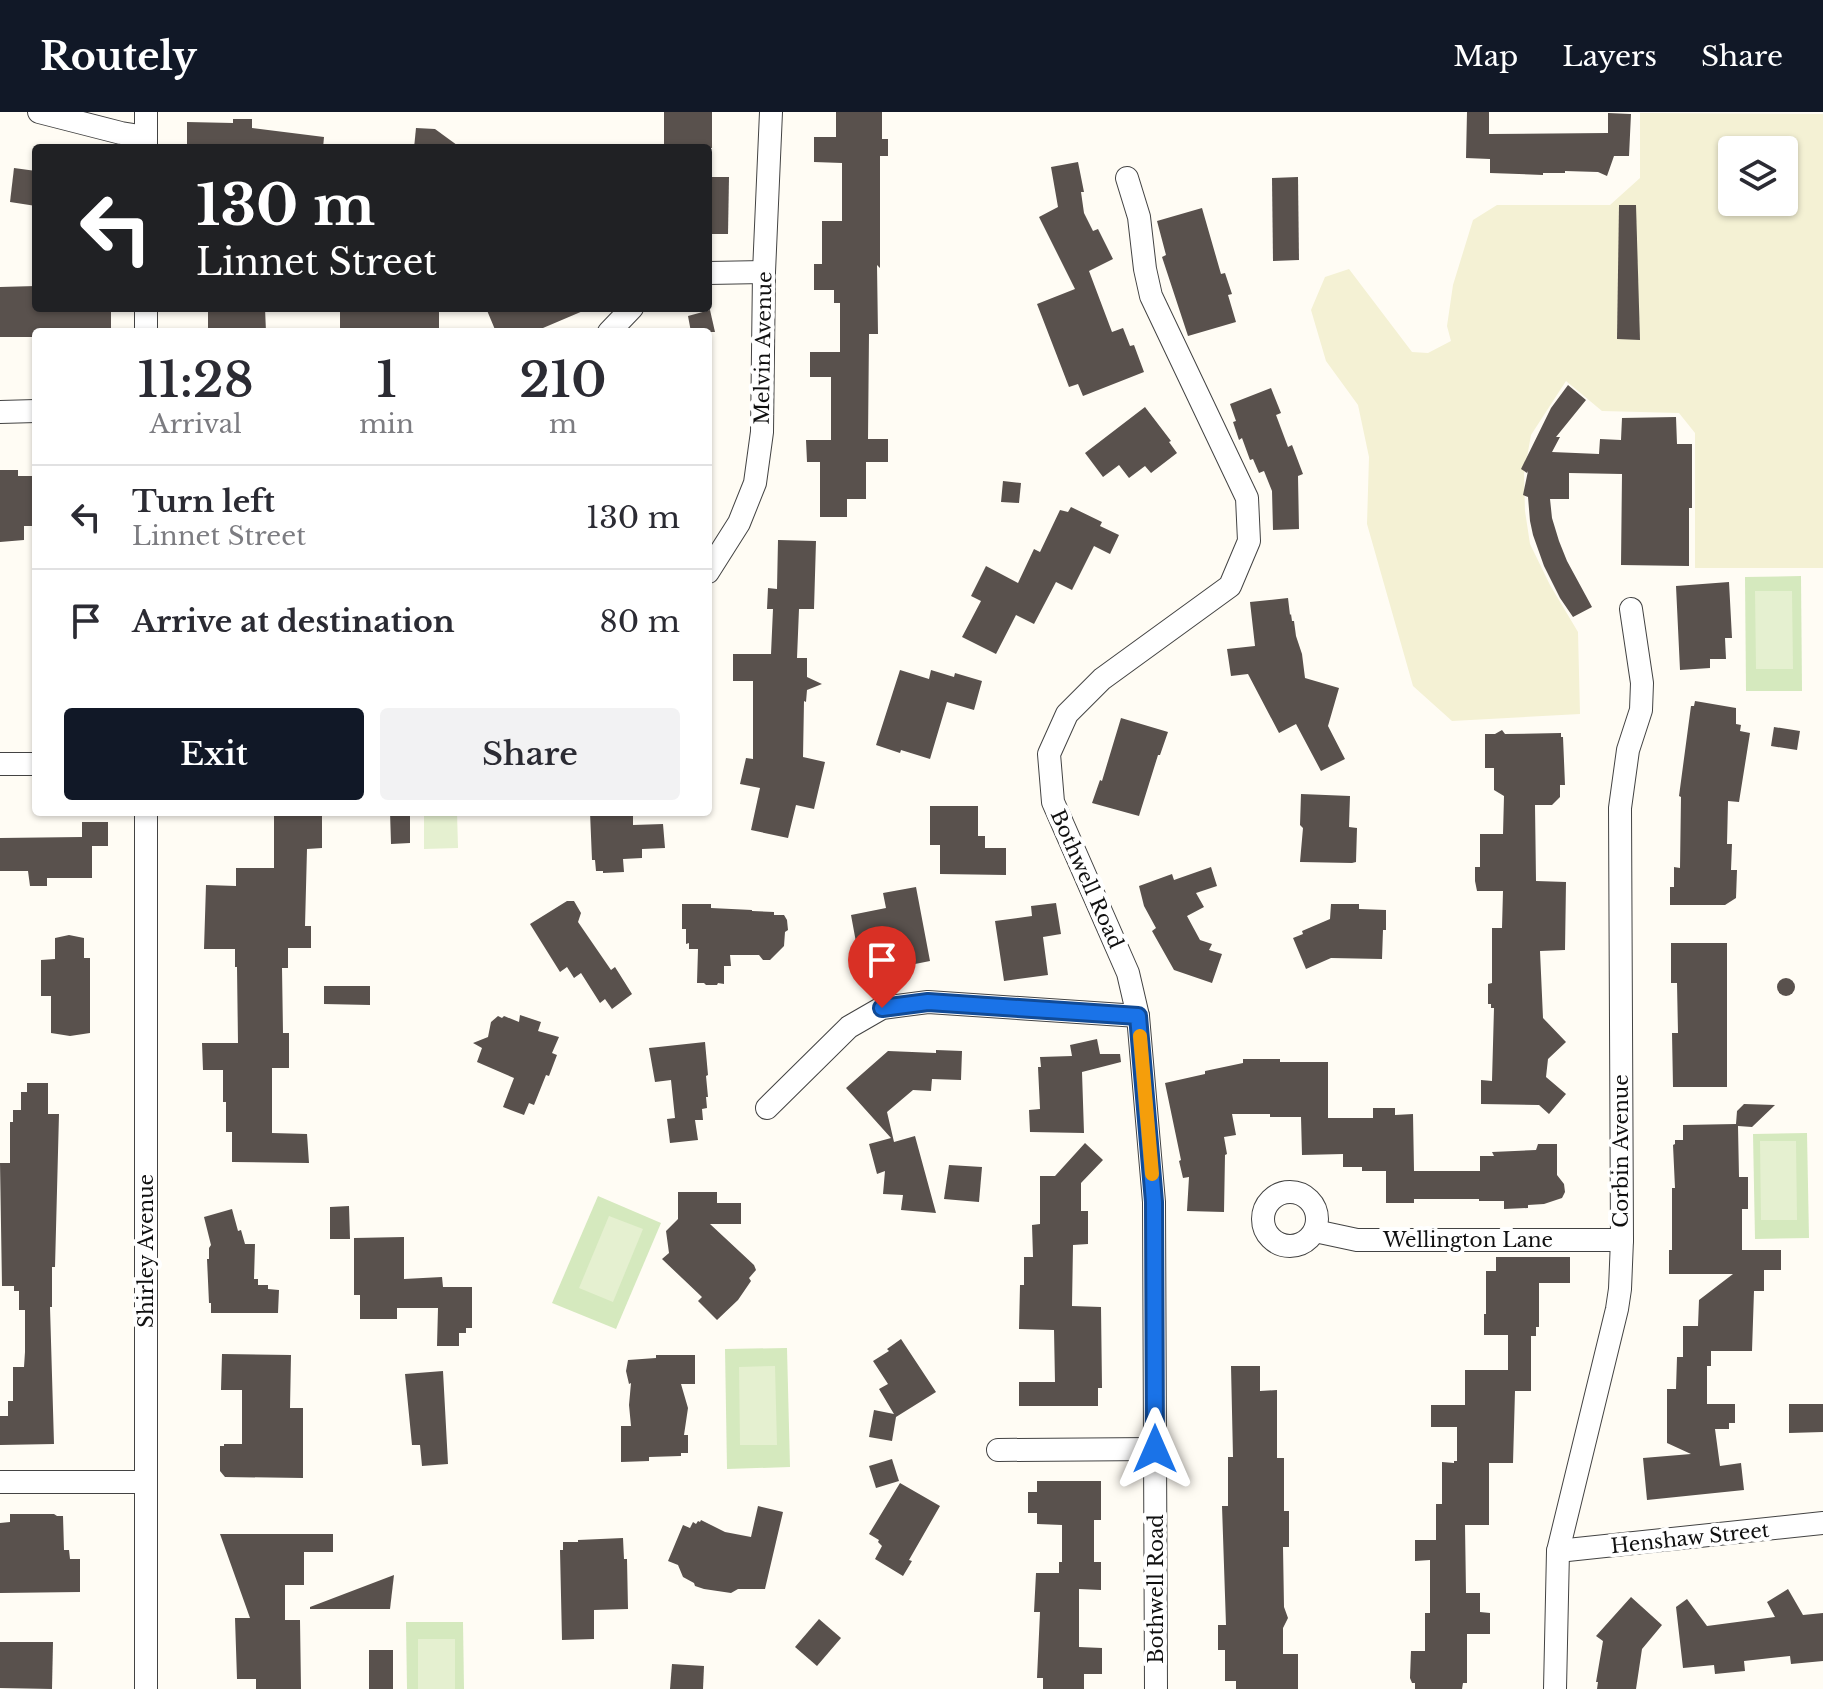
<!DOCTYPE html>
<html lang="en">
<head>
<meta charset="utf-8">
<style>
  :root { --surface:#fff; --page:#f2f2f3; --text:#2b2b33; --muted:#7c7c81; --line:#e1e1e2; --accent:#111827 }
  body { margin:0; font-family:"Libre Baskerville",serif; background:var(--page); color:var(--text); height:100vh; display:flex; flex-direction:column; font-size:30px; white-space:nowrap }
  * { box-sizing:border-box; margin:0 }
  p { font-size:26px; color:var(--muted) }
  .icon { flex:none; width:44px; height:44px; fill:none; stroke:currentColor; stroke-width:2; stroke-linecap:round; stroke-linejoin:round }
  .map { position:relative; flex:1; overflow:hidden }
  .panel { position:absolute; left:32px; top:216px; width:680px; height:488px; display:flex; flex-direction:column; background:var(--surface); border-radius:8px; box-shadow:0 2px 6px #0004 }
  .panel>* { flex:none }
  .banner { position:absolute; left:32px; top:32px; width:680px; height:168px; border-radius:8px; box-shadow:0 2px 6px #0004; background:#202124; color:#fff; overflow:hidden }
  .fabs { position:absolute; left:1718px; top:24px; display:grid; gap:16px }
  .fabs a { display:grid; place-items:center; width:80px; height:80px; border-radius:8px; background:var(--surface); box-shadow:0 2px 6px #0004; font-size:40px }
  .pin { position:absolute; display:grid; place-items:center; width:68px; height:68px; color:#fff; margin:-82px -34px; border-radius:50% 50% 50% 0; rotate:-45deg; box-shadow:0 0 8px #0007 }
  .pin .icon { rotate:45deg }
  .me { position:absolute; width:88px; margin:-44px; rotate:0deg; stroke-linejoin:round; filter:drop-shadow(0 0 6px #0008) }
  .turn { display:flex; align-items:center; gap:28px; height:168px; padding:0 32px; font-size:36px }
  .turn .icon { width:104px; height:104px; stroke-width:2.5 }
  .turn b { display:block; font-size:56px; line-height:68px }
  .eta { display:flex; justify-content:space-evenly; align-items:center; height:136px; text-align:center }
  .eta b { font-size:48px; font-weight:600; line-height:56px }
  .button { display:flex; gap:16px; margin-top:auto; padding:16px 32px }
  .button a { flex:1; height:92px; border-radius:8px; background:var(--accent); color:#fff; font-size:32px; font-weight:600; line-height:92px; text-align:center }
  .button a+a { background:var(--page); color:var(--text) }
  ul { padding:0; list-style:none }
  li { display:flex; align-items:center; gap:24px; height:104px; padding:0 32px; border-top:2px solid var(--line) }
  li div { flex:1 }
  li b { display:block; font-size:30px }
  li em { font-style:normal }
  header { display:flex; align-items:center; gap:48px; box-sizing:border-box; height:112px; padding:0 40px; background:var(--accent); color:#fff }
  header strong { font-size:38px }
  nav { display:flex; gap:44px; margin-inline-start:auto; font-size:28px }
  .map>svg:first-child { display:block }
</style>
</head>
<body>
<header>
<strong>Routely</strong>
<nav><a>Map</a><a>Layers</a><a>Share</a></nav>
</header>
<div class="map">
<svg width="1823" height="1577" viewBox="0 0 1823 1577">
  <rect width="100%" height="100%" fill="#fffcf4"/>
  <path fill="#f4f1d4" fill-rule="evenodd" d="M1640,1l183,1v454h-128v-135l-16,-20 -77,-2 -36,-30 -35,54 -7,39 1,37 5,33 20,41 28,47 2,82 -128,7 -39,-35 -46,-162 2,-67 -11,-52 -32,-44 -15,-51 14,-33 24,-8 63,83 16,1 23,-12 -4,-15 6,-41 20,-65 24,-15h113l30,-27zM1732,38h52v52h-52z"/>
  <g fill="#d5e9be">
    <path d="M1801,464l1,115h-56l-1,-114z"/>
    <path d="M1807,1021l2,105 -54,1 -2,-105z"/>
    <path d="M598,1084l63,27 -45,106 -64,-26z"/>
    <path d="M787,1236l3,119 -63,2 -2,-120z"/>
    <path d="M406,1510h57l1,67h-57z"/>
  </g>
  <g fill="#e5f0d0">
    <path d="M1755,479h37l1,78h-37z"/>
    <path d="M424,700h33l1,36 -34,1z"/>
    <path d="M1760,1029h36l1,79h-36z"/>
    <path d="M609,1104l34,13 -30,73 -34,-14z"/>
    <path d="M775,1254l2,79h-37l-1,-78z"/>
    <rect x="418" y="1527" width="37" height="50"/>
  </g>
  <g fill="#59514d">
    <rect x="664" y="0" width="48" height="36"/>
    <path d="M836,0h46v27h6v17h-8v112l-3,-3 1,69h-9l-1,105h20v23h-22v37h-19v18h-27v-55h-13l-1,-22h25v-63h-21v-25h30v-49h-6v-13h-20v-26h8v-43h20v-58l-28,-1v-25h22z"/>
    <path d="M1467,0h22v22l119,-1v-20l23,1 -2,42h-15l-7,20 -9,-4 -33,-1v2h-22v2l-53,-2v-14l-24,-1z"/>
    <path d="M233,7h19v9l72,9 -1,11h-136v-26l46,1z"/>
    <path d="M416,16l19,1 26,19h-47z"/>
    <path d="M1078,50l6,30h-3l3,21 9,18 5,-2 15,30 -24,12 23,61 11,-4 7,18 4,-1 10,27 -61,24 -5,-12 -9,3 -32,-83 38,-15 -36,-72 19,-10 -7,-40z"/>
    <path d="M14,56l22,3v35l-26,-4z"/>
    <path d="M708,65h21l-1,57h-20z"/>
    <path d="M1298,65l1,83 -26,1 -1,-83z"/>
    <path d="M1619,93h17l4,135 -23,-1z"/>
    <path d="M1202,96l19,66 4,-1 7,21 -4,1 8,27 -48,14 -26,-79 4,-2 -9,-34z"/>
    <path d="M36,174v22h75v24h-75v5h-36v-50z"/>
    <path d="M217,196h48l1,24h-58v-22h9z"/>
    <path d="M340,196h99v24l-99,-4z"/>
    <path d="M486,196h104l-47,20 3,4h-50z"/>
    <path d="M710,198l5,22h-24l-3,-16z"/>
    <path d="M1568,273l18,15 -30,37h4l-8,15 47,2 1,-15 21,1 1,-22 54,-1 1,27h15v64h-3v58l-68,-1 1,-91 -53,-1v26h-19l2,19 7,23 8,20 25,46 -19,10 -13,-19 -16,-32 -11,-31 -3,-14 -2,-24 -5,-2 5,-24 -1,2 -6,-4 30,-61z"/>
    <path d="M1271,276l10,25 -5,2 12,32 4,-2 11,29 -5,2 1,53 -26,1 -1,-39 -8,-20 -5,2 -6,-14 -3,1 -8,-22 -3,2 -6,-18 3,-1 -6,-17z"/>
    <path d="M1145,295l26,34 -2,1 8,11 -26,20 -6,-7 -16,12 -10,-13 -16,12 -18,-24z"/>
    <path d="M0,358h18v6h18v50h-12v14l-24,2z"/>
    <path d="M1003,369l18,2 -2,20 -18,-1z"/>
    <path d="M1071,395l31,15 -2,4 19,9 -9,19 -16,-8 -22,44 -16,-8 -22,42 -18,-9 -20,39 -34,-17 19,-36 -10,-5 15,-30 32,17 16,-34 6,3 20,-42 8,2z"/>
    <path d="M778,428l38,1 -2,68h-15l-2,49h10v19l15,7 -15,6 -1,12 -2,-1 -1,56 22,5 -11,47 -18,-4 -8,33 -37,-8 9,-42 -20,-4 6,-26 7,1v-78h-20v-27h38l2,-45h-6l1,-21 9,1z"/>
    <path d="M1729,470l3,56h-7l1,21h-16v9l-30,2 -4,-84z"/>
    <path d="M1288,486l2,17 1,-1 1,7h2l2,15 6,18 3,24 34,10 -11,38 17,33 -24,12 -25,-47 -17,9 -31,-59 -17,2 -4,-27 28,-3 -5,-44z"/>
    <path d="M900,558l29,9 2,-9 23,7 1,-4 27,8 -8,29 -27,-8 -17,57 -29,-9 -1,3 -24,-8z"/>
    <path d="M1695,589l41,7v16l5,1 -1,6 10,2 -11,69 -11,-1 -1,43h5l-1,26h6l-1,28 -11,7h-55v-18h4v-20l6,1 1,-71 -2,-1 12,-90h3z"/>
    <path d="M1121,606l47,14 -8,23h-2l-19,61 -47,-13 8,-23 2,1z"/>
    <path d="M1774,615l26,4 -3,19 -26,-4z"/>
    <path d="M1502,618l3,4 56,-1v4h2l2,48h-5v12l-8,8h-17l1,76 30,1 -1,68 -25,1 3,67 23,24 -18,17 -2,18 20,17 -17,20 -10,-9 -58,-1v-24l11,1 2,-73h-3v-4h-3v-20l4,-1v-55h10l1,-37h-26l-2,-10v-14h5v-33h23l1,-38 -10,-6v-22h-9v-34h10z"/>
    <path d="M1301,682l49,2 -1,31 8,1 -1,34 -4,1 -52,-1 3,-34 -3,-3z"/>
    <path d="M930,694h48v30h7v12h21v27l-66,-1v-29h-10z"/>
    <path d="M274,700h48v36l-15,1 -2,77h6v22h-23v20h-6l1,65h6v35h-17v65l35,1 2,29 -77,-1v-30h-6v-30h-3v-32h-20l-1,-27h36l-1,-76h-2v-18h-31l2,-64 30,1v-18h38z"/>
    <path d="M390,700h20v31l-19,1z"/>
    <path d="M590,700h43v13l30,-1 2,24 -23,1v9l-19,1 1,13 -21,1v-2h-7l-1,-11h-3z"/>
    <path d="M82,710h26v24h-16v32h-45v8h-17l-2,-15h-28v-33l82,-1z"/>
    <path d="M1211,755l6,19 -21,7 8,14 -17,9 13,24 12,4 -3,6 13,4 -10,29 -38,-13 -22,-39 4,-3 -12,-22 -5,-20 33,-12 2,6z"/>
    <path d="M916,775l14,74 -25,5 -4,-21 -43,8 -7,-38 35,-7 -3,-15z"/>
    <path d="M567,789h7l7,12 -3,9 33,48 4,-3 17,27 -20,15 -7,-10 -5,4 -19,-30 -7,5 -7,-11 -7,5 -30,-48z"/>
    <path d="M1056,791l5,31 -18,3 5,38 -44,6 -9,-60 37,-5 -1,-10z"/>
    <path d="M682,792h29v4l41,2v1l22,1v3h10l3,5 1,10 -3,2 -1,14 -14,14h-7l-4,-5h-29l1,11h-7v18l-6,-1 -1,2h-11l-2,-2h-7l1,-34h-9v-6l-3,1v-15h-4z"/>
    <path d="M1331,792h28v5l27,1v20h-3l-1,29 -51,-1 -25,11 -13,-31 10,-4 -1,-3 28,-12z"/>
    <path d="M69,823l15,3v20h6v75l-20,3 -19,-3v-37h-10v-36l14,-1v-21z"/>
    <path d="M1671,831h56v144h-54l-1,-54h6l-1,-50h-6z"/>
    <circle cx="1786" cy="875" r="9"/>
    <path d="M324,874h46v19l-46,-1z"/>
    <path d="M520,903l21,7 -3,9 21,6 -7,16 5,2 -8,21 -3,-1 -12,30 -5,-2 -5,12 -21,-8 11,-29 -37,-16 5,-14 -9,-5 15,-6 3,-15 7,-6 4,2 2,-2 15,6z"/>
    <path d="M1097,927l3,15h20l1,8 -39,10 2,61 -54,-1 -1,-22 11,-1 -2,-42h3l-1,-10 32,-1 -2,-11z"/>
    <path d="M705,930l3,33 -2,1 2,21h-2l1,11 -5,1 1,11h-8l3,20 -28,3 -3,-24 8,-1 -4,-38 -16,2 -6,-34z"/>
    <path d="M936,938l26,1 -1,29 -29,-1 -1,12 -18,-1 -26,22 7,30 21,-6 21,77 -35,-3 2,-15 -20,-1 2,-23 -8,3 -8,-30 22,-6 -45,-50 42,-37 48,2z"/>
    <path d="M1243,947h37v3h48v56h45v-10h22v7l18,-1 1,57h66v-15h14l-2,-4 44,-2 2,-6h19v31l7,9 1,8 -3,6 -18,6 -16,1v3l-24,1v-8h-25v-2h-65v4h-28v-32h-24v-4h-19v-13l-41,1 -1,-38h-31v-3h-38l4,21 -12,2 3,17 -2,1 -1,57 -37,-1 2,-34 -6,1 -4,-17 2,-1 -16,-77 40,-9v-3l38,-8z"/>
    <path d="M27,971h21v31h11l-4,153h-3v40h-2l4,137 -54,1v-29h8v-15h5v-34h11l1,-15v-42h-6v-19h-5v-5h-12l-2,-123h10v-41h3v-12h8v-18h6z"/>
    <path d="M1744,992l31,1 -23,22 -14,-1 1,51h9v32h-6v41h39v20h-17v21h-10l-2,60h-41v15h-4v38h28v19h-6v6h-14l5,37 21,-3 3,27 -97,10 -4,-42 48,-4 -24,-11v-54h9l1,-32h6v-31h15l1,-26 34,-26h-64v-24h3v-62h3l-2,-43 2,-1v-4h8v-15l53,-1 1,-13z"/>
    <path d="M1085,1031l18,17 -22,23v28h7v33l-15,1 -1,61 29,1 1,81h-4v18h-79v-24h36l-1,-52 -35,-1 1,-44h4v-28h9l-1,-32 8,-1v-48h15z"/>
    <path d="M949,1053l33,2 -3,35 -35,-3z"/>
    <path d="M678,1080h39v11h24v21h-31l44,41 2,5 -7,8 2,3 -13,19 -21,20 -19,-19 4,-4 -40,-38 7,-6 -3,-22 12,-12z"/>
    <path d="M349,1094l1,33h-20v-32z"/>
    <path d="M232,1097l6,22 3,-1 4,14h10l-1,35h4v6h10v4l11,1 -1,23h-67v-10h-2l-2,-44h2v-11l2,-3 -7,-28z"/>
    <path d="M404,1125v42l38,-2 1,10h29v41h-6v5h-7v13h-22l1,-38h-41v11h-37v-24h-6v-57z"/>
    <path d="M1496,1145h74v26h-31v44h-3v9h-5v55h-16l-2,72h-24v62h-24l1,68h14v19l10,1v21h-23v49h-4l-1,6h-47v-6h-3l-2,-5 1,-27h14v-38h5v-53l-15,1v-21h21v-36h6v-42l12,1v-2h3v-34h-26v-22h34v-35h43v-35h-24v-21h2v-43h10z"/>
    <path d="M901,1227l35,53 -40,25 -4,24 -23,-4 5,-27 20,4 -15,-25 9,-5 -15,-23 16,-10 -2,-2z"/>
    <path d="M222,1242l69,1 -1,53h13v70l-78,-1 -5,-6v-25h4v-2h18v-54h-21z"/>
    <path d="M656,1243h39v29h-14l7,24 -4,27h4v18h-7v3l-32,1v4l-28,1v-36h10l-2,-21 2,-22 -2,1 -3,-13 2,-11 28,-2z"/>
    <path d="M1231,1254h29v25l17,-1v68h7v53h5v36h-6l1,60 4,11 -5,10v26h15v35h-62v-8h-11v-31h-7v-25h8l-4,-119h6v-49h5z"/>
    <path d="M443,1259l5,93 -26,2 -2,-21h-8l-7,-71z"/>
    <path d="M1789,1292h34v28l-34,1z"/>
    <path d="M892,1347l7,22 -23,7 -7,-22z"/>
    <path d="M1037,1369h64v39h-7v42h7v28l-22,-1v58l23,1v26h-18v15h-41v-11h-6l3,-66h-6l2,-39h23v-11h3v-37l-25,-1v-11h-9v-21h9z"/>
    <path d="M900,1371l40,23 -31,54 3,1 -9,15 -28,-17 7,-13 -4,-4 1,-2 -10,-6z"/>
    <path d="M758,1394l25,6 -18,77h-27l-7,4 -27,-4 -9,-3 -1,-3 -11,-6 -5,-12 -10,-4 15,-36 7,3 3,-6 3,2 2,-3 2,1 1,-2 24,12 26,5z"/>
    <path d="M10,1402h44l3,2h6l1,34h5l1,9h10v33l-80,1v-70l10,-1z"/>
    <path d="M220,1422h113v18h-29v33h-19v35h15l1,69h-45v-10h-19l-2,-61h15z"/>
    <path d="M623,1426l1,21h3l1,50 -34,1v29l-32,1 -2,-90h3v-8h15v-2z"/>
    <path d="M394,1463l-4,34h-80v-2z"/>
    <path d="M1788,1477l15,26 20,-2v48l-32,3 -1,-8 -46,5 1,10 -30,3 -1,-9 -31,3 -7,-61 11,-8 20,27 68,-9 -8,-15z"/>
    <path d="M1631,1485l31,28 -20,24 -6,40h-39l1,-7h-2l7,-41 -7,-5z"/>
    <path d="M819,1507l22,19 -24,28 -22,-19z"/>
    <path d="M0,1530h53l-1,47 -52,-1z"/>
    <rect x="369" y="1538" width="24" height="39"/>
    <path d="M672,1552l32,2 -1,23h-33z"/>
  </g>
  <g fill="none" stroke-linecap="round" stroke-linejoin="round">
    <g stroke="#434343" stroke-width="24">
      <g id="street">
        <path d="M39,0l82,21 25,4"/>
        <path d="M146,0v36"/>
        <path d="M1127,66l12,39 6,52 6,27 96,202 2,43 -19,45 -128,93 -35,35 -18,40 4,48 75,171 10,43 16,186 2,487"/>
        <path d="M708,161l56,-1"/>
        <path d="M146,196v24"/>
        <path d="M609,220l23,-24"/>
        <path d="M0,300l36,-1"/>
        <path d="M708,460l31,-49 16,-40 7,-51 2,-160 7,-160"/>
        <path d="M0,652h36"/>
        <path d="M146,700v877"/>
        <path d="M767,996l82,-81 33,-19 46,-6 210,14"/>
        <circle cx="1290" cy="1107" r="27"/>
        <path d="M1315,1119l42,9h265"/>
        <path d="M998,1338l157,-1"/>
        <path d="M0,1370h145"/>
        <path d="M1558,1439l265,-28"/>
        <path d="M1555,1577l3,-138 59,-242 3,-20 2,-49 -2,-432 8,-58 13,-40 1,-27 -11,-74"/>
      </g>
    </g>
    <use href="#street" stroke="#fff" stroke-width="22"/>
  </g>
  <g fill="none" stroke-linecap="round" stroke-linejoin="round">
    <g stroke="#114b97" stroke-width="20">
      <path id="route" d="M882,896l46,-6 210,14 16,186 1,247"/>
    </g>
    <use href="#route" stroke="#1a73e8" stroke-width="14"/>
    <path stroke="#f59e0b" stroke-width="14" d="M1140,924l12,138"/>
  </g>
  <g text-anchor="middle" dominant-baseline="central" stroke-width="8" stroke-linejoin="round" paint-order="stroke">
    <g font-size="20" fill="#101010" stroke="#fff">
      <text transform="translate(763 236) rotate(-89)">Melvin Avenue</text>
      <text transform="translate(1087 767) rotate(66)">Bothwell Road</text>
      <text transform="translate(1621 1039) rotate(-90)">Corbin Avenue</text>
      <text x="1468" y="1128">Wellington Lane</text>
      <text transform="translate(146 1139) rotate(-90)">Shirley Avenue</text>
      <text transform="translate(1690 1426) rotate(-6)">Henshaw Street</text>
      <text transform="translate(1156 1477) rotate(-90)">Bothwell Road</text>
    </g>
  </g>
</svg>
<div class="fabs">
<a><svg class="icon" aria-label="layers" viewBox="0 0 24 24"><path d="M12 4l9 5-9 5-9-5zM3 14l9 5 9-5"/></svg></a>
</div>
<div class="pin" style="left:882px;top:896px;background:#d93025"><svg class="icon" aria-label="arrive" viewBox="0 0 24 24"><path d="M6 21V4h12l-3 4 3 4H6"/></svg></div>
<svg class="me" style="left:1155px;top:1337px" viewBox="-20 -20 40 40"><path d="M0-17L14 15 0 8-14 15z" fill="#1a73e8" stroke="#fff" stroke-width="4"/></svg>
<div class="banner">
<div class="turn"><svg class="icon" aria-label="left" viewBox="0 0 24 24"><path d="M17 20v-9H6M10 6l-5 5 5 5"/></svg><div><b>130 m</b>Linnet Street</div></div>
</div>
<section class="panel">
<div class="eta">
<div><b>11:28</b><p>Arrival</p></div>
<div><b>1</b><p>min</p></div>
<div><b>210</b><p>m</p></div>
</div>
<ul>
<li><svg class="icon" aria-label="left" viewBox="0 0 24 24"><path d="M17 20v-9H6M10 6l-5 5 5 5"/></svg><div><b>Turn left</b><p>Linnet Street</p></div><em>130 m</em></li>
<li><svg class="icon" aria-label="arrive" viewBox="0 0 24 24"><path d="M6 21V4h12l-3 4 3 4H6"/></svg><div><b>Arrive at destination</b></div><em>80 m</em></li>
</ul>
<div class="button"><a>Exit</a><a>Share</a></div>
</section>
</div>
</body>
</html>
